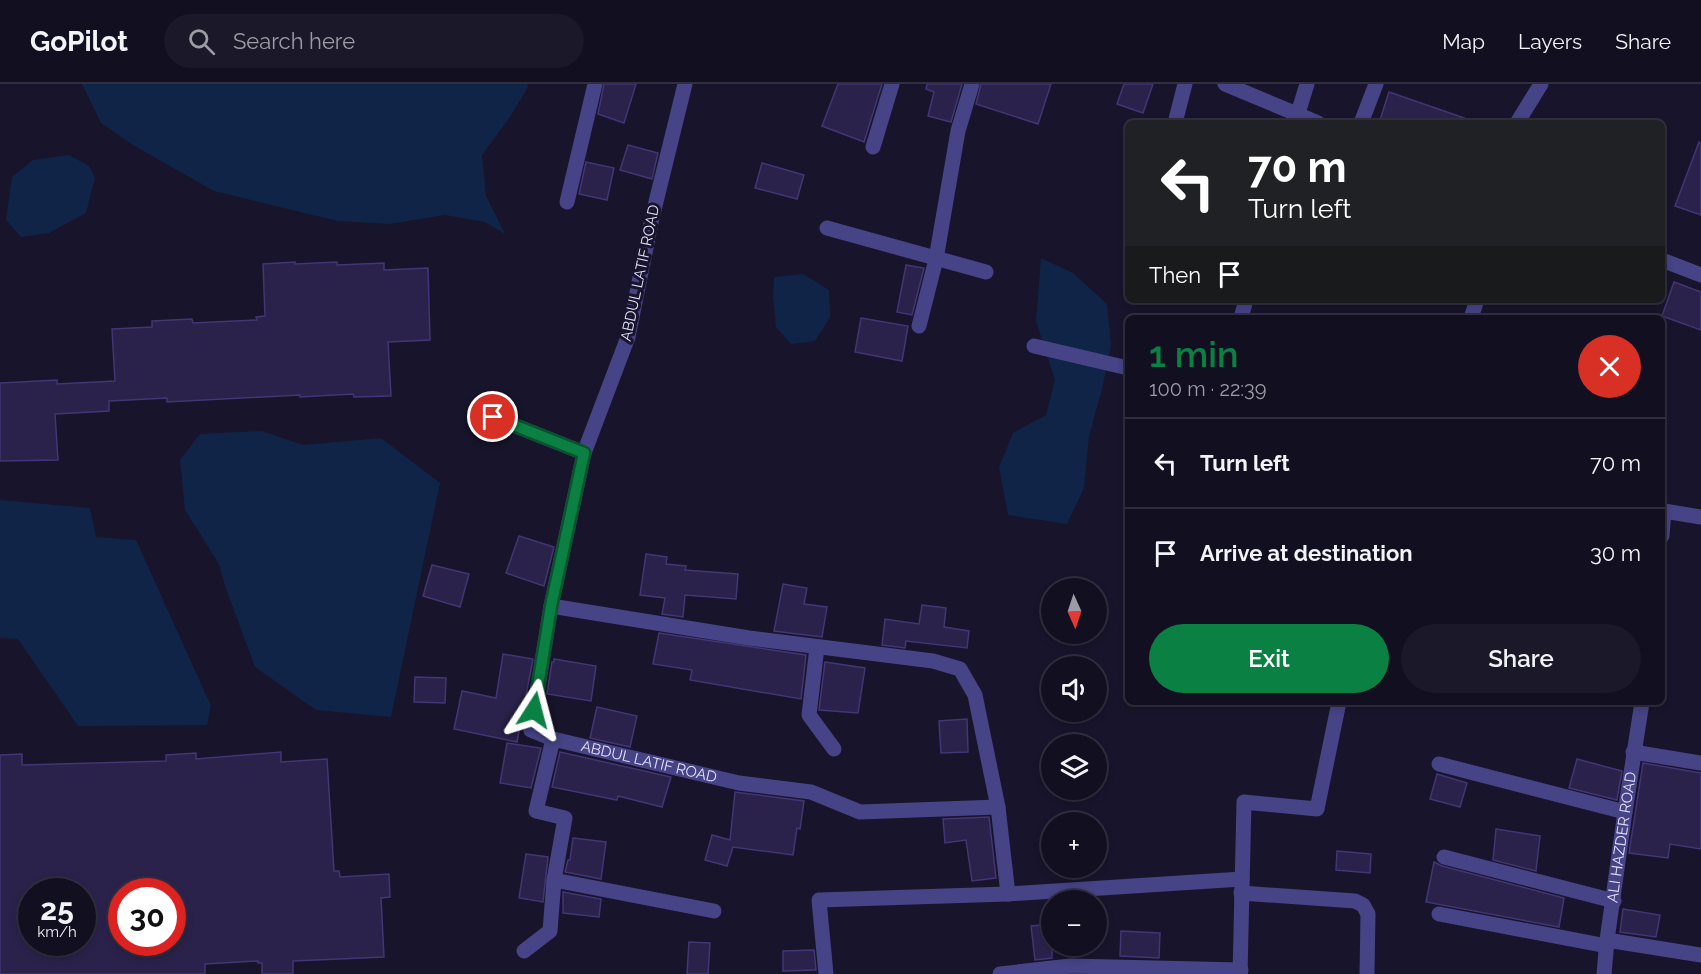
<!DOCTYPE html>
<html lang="en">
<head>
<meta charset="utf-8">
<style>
  :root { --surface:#120f20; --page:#1b1829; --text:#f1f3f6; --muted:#9c9ca5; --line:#312f3e; --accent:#0b8043 }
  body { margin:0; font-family:Raleway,sans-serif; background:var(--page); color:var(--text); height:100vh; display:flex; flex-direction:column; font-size:22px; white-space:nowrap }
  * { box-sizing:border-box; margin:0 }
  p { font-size:20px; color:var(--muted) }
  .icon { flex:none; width:33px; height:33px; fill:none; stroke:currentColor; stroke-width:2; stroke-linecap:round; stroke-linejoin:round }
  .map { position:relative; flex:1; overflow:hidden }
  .drawer { position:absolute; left:1125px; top:231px; width:540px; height:390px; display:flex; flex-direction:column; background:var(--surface); border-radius:9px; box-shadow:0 3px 9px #0003,0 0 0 2px var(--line) }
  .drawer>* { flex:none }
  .hud { position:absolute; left:1125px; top:36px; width:540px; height:183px; border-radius:9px; box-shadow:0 3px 9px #0003,0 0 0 2px var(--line); background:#202124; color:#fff; overflow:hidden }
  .needle { width:39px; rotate:177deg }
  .buttons { position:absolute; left:1041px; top:494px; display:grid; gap:12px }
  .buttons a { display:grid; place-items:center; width:66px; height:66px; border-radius:50%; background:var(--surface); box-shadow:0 3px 9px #0003,0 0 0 2px var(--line); font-size:30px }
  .speed { position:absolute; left:18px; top:794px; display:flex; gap:12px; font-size:30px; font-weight:700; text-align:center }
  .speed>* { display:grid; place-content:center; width:78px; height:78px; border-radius:50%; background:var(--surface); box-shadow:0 3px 9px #0003,0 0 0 2px var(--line); line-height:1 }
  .speed small { font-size:15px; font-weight:400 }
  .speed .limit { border:9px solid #d22; background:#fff; color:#111 }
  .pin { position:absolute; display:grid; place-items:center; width:51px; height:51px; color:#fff; margin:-26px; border:3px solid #fff; border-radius:50%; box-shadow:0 2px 6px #0007 }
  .me { position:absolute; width:66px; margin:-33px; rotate:9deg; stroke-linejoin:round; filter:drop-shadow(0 0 4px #0008) }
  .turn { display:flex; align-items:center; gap:21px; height:126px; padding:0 24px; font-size:27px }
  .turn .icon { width:78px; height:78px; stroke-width:2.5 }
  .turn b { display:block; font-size:42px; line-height:51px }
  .then { display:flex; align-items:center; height:57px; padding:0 24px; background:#0003; gap:12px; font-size:22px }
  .round { display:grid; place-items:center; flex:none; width:63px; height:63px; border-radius:32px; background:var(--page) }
  .summary { display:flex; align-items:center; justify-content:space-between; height:102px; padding:0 24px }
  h1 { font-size:36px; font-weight:600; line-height:45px; color:var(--accent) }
  .primary-button { display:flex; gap:12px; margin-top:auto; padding:12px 24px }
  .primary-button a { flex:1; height:69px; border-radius:36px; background:var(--accent); color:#fff; font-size:24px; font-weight:600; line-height:69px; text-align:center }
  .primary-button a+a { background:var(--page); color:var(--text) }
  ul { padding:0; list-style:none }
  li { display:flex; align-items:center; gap:18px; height:90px; padding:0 24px; border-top:2px solid var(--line) }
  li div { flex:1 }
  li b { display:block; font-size:22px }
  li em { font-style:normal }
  header { display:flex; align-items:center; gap:36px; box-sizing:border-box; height:84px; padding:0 30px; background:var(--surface); border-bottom:2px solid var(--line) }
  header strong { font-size:28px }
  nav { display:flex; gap:33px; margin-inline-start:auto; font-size:21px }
  .search { width:420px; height:54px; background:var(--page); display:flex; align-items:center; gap:15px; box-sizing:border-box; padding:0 21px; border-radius:33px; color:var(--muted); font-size:22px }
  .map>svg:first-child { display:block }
</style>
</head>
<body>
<header>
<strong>GoPilot</strong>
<div class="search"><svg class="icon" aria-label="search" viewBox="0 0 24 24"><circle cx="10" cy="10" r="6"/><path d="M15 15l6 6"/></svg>Search here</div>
<nav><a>Map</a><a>Layers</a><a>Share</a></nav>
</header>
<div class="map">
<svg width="1701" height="890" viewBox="0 0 1701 890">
  <rect width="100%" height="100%" fill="#18142b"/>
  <g fill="#102448">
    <path d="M82,0h445l1,3 -18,30 -28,38 4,41 19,38 -20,-12 -40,-7 -55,9 -52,-3 -124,-30 -81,-46 -32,-22z"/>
    <path d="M69,71l20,11 6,12 -9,35 -37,20 -28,4 -15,-17 6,-43 21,-17z"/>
    <path d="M1041,174l32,15 34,31 4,42 -9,43 -13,47 -5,52 -17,36 -59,-9 -9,-48 14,-34 33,-18 9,-35 -19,-59z"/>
    <path d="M803,190l26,16 1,27 -15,24 -24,3 -15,-17 -3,-31 1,-19z"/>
    <path d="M262,347l41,14 78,-7 59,45 -49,234 -75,-7 -61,-43 -30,-81 -6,-22 -34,-54 -5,-50 20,-26z"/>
    <path d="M0,416l90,8 6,29 40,3 75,166 -4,19 -129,1 -60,-87 -18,-1z"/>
  </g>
  <g fill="#2a224b" stroke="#423674" stroke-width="1.5" fill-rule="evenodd">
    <path d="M604,0h32l-12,39 -26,-9z"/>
    <path d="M838,0h44l-18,58 -42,-16z"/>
    <path d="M927,0h35l-11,38 -23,-6 6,-24 -8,-3z"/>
    <path d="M981,0h70l-13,40 -62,-20z"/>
    <path d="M1124,0h29l-10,29 -26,-9z"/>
    <path d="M1389,8l81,28 -1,3h-90z"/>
    <path d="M1699,58l2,1v72l-26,-9z"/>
    <path d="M628,61l30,8 -6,26 -32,-9z"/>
    <path d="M586,78l28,6 -7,32 -28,-6z"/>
    <path d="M762,79l42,12 -7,24 -42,-11z"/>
    <path d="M295,178v2l42,-2v3l47,-2v7l44,-2 2,72 -42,2 3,54 -37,1 -1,-3 -53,3v-2l-133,7v-4l-58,3v10l-54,3 3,46 -58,1v-78l57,-3v4l58,-3 -3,-52 40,-2v-6l40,-2 1,4 64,-3 -1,-3 9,-1 -2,-52z"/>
    <path d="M906,181l18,3 -12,47 -15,-3z"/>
    <path d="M1674,198l27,10v38l-39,-14z"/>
    <path d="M861,234l47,8 -6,35 -47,-9z"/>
    <path d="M519,452l35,11 -10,39 -38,-13z"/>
    <path d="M646,470l21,3 -1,7 20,2 -1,4 53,4 -2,25 -51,-4 -2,22 -21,-3 3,-16 -25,-3z"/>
    <path d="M432,481l37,9 -9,33 -37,-11z"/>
    <path d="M783,500l24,4 -3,16 23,3 -5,30 -48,-6z"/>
    <path d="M922,521l24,3 -2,19 25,4 -2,17 -61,-7 -1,7 -23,-3 3,-26 34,5z"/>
    <path d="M659,549l147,22 -5,44 -111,-19 2,-10 -39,-6z"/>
    <path d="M503,570l30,5 -16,83 -63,-13 8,-38 34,7z"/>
    <path d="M554,575l42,7 -5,35 -44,-7 5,-32h2z"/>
    <path d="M825,578l40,6 -7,45 -39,-3z"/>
    <path d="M415,593l31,1 -1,25 -31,-1z"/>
    <path d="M597,623l40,9 -7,31 -40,-9z"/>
    <path d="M967,635l1,33 -27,1 -2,-32z"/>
    <path d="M507,659l34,5 -10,40 -31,-5z"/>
    <path d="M281,668v10l46,-3 7,112h5l1,6 49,-3 1,23 -9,1 3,59 -91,4v13h-31v-11h-4v-2l-53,3v10h-205v-219l22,-1v11l144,-4v-6l30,-2v6zM32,807h50v51h-50zM122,807h50l2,51h-52z"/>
    <path d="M560,668l111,25 -9,30 -44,-11 -1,4 -65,-13z"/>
    <path d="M1577,675l45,12 -5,29 -48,-12z"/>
    <path d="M1643,679l58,10v76l-31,-5 -2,14 -39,-5z"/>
    <path d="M1437,690l30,9 -7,24 -30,-8z"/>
    <path d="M735,708l69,9 -4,28 -3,-1 -4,27 -60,-8 -6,19 -22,-6 7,-25 18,5z"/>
    <path d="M989,733l7,61 -24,3 -6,-41 -21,3 -2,-24z"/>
    <path d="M1496,745l44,7 -4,35 -43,-11z"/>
    <path d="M573,754l33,4 -5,37 -36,-7 3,-12h2z"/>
    <path d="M1337,767l34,3 -1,19 -34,-3z"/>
    <path d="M526,770l22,3 -5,45 -24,-4z"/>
    <path d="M1434,778l8,4 122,32 -5,29 -133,-25z"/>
    <path d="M563,808l38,7 -2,18 -36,-4z"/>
    <path d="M1623,825l37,6 -4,22 -36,-5z"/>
    <path d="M1052,840v34l-17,2 -4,-34z"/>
    <path d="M1121,847l39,2 -1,25 -39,-2z"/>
    <path d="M689,858l21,1 -2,31h-21z"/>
    <path d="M814,866l2,20 -33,1v-20z"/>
  </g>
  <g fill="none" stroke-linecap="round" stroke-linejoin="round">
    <g stroke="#464386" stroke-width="15">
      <path id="s1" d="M685,0l-33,134 -24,119 -44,116 -33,153 -20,124 22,9 186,44 72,9 49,20 138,-5"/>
      <path d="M1225,0l93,39"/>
      <path d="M1175,39l10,-39"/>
      <path d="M1295,39l12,-39"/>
      <path d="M1361,39l15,-39"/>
      <path d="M1517,39l24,-39"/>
      <path d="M873,63l19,-63"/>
      <path d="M567,118l28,-118"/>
      <path d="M827,144l159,44"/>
      <path d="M1662,176l39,15"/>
      <path d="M1241,234l5,-18"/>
      <path d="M1471,234l6,-18"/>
      <path d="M919,242l17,-67 22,-128 14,-47"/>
      <path d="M1034,262l94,22"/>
      <path d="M493,333l91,36"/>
      <path d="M1662,452l2,-25 37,6"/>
      <path d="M551,522l198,32 184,23 27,8 15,26 23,112 10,87"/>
      <path d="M817,563l-8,68 25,34"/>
      <path d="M1633,668l68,11"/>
      <path d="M1439,680l186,48"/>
      <path d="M1444,773l170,44"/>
      <path d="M554,796l160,31"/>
      <path d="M1241,809l114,8 8,4 5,9 -1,60"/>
      <path d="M1439,830l168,32"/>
      <path d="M1607,856l94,15"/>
      <path d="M524,867l26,-20 4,-51 11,-62 -29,-7 17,-72"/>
      <path d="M826,890l-7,-74 189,-6 234,-15"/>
      <path d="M1000,890l70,-8 171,4"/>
      <path d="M1240,890l4,-172 73,7 22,-107"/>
      <path id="s2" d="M1604,890l3,-34 18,-128 17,-110"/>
    </g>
  </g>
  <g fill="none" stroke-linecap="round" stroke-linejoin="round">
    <g stroke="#07532c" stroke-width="15">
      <path id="route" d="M493,333l91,36 -33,153 -17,104"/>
    </g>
    <use href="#route" stroke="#0b8043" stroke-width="10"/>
  </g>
  <g text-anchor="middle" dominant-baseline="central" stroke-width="6" stroke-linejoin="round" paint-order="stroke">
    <g font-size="15" fill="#e4e1fc" stroke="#18142b">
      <text transform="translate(640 189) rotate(-78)">ABDUL LATIF ROAD</text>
      <text stroke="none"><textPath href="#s1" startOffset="788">ABDUL LATIF ROAD</textPath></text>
      <text stroke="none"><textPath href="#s2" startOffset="138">ALI HAZDER ROAD</textPath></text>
    </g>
  </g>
</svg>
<div class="buttons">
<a><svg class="needle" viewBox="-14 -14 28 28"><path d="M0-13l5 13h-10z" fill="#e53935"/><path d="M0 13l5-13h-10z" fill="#9c9ca5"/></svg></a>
<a><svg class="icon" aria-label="sound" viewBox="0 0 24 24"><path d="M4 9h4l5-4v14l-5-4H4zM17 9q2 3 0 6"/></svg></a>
<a><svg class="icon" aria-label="layers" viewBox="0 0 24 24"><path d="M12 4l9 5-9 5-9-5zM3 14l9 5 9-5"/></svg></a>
<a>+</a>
<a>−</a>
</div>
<div class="speed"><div>25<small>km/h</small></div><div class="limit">30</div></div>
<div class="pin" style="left:493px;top:333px;background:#d93025"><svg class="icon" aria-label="arrive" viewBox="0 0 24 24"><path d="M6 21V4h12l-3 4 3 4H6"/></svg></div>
<svg class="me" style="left:534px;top:626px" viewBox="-20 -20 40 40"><path d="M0-17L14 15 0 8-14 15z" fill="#0b8043" stroke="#fff" stroke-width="4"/></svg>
<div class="hud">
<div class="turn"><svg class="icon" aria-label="left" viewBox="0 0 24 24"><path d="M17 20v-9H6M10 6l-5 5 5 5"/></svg><div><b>70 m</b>Turn left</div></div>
<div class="then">Then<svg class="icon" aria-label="arrive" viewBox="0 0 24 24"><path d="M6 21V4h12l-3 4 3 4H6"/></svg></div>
</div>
<section class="drawer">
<div class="summary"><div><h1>1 min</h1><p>100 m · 22:39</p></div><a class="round" style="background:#d93025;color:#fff"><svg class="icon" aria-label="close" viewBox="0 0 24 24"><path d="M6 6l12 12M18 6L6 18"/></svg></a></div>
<ul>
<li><svg class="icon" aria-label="left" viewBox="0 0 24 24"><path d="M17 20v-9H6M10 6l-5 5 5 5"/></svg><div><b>Turn left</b></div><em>70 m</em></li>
<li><svg class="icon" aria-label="arrive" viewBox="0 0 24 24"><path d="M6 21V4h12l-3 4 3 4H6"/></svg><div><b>Arrive at destination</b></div><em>30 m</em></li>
</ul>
<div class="primary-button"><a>Exit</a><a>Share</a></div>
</section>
</div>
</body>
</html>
